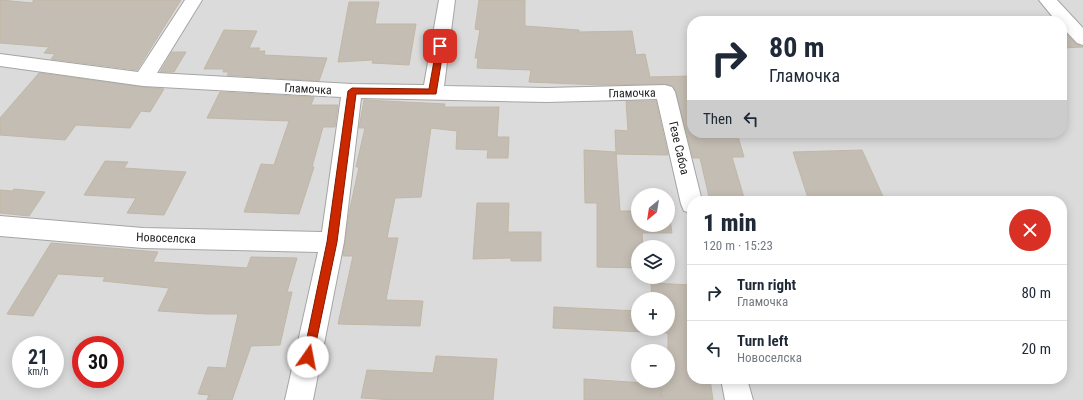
<!DOCTYPE html>
<html lang="en">
<head>
<meta charset="utf-8">
<style>
  :root { --surface:#fff; --page:#f2f2f3; --text:#1f2937; --muted:#747a83; --line:#e0e1e3 }
  body { margin:0; font-family:"Roboto Condensed",sans-serif; background:var(--page); color:var(--text); height:100vh; display:flex; flex-direction:column; font-size:15px; white-space:nowrap }
  * { box-sizing:border-box; margin:0 }
  p { font-size:13px; color:var(--muted) }
  .icon { flex:none; width:22px; height:22px; fill:none; stroke:currentColor; stroke-width:2; stroke-linecap:round; stroke-linejoin:round }
  .map { position:relative; flex:1; overflow:hidden }
  .sheet { position:absolute; left:687px; top:196px; width:380px; height:188px; display:flex; flex-direction:column; background:var(--surface); border-radius:16px; box-shadow:0 2px 10px #0003 }
  .sheet>* { flex:none }
  .top-card { position:absolute; left:687px; top:16px; width:380px; height:122px; border-radius:16px; box-shadow:0 2px 10px #0003; background:#fff; color:var(--text); overflow:hidden }
  .needle { width:26px; rotate:210deg }
  .fabs { position:absolute; left:631px; top:188px; display:grid; gap:8px }
  .fabs a { display:grid; place-items:center; width:44px; height:44px; border-radius:50%; background:var(--surface); box-shadow:0 2px 10px #0003; font-size:20px }
  .speed { position:absolute; left:12px; top:336px; display:flex; gap:8px; font-size:20px; font-weight:700; text-align:center }
  .speed>* { display:grid; place-content:center; width:52px; height:52px; border-radius:50%; background:var(--surface); box-shadow:0 2px 10px #0003; line-height:1 }
  .speed small { font-size:10px; font-weight:400 }
  .speed .limit { border:6px solid #d22; background:#fff; color:#111 }
  .pin { position:absolute; display:grid; place-items:center; width:34px; height:34px; color:#fff; margin:-17px; border-radius:8px; box-shadow:0 2px 6px #0006 }
  .me { position:absolute; width:44px; margin:-22px; rotate:12deg; stroke-linejoin:round; filter:drop-shadow(0 0 3px #0008) }
  .turn { display:flex; align-items:center; gap:14px; height:84px; padding:0 16px; font-size:18px }
  .turn .icon { width:52px; height:52px; stroke-width:2.5 }
  .turn b { display:block; font-size:28px; line-height:34px }
  .then { display:flex; align-items:center; height:38px; padding:0 16px; background:#0003; gap:8px; font-size:15px }
  .round { display:grid; place-items:center; flex:none; width:42px; height:42px; border-radius:21px; background:var(--page) }
  .summary { display:flex; align-items:center; justify-content:space-between; height:68px; padding:0 16px }
  h1 { font-size:24px; font-weight:800; line-height:30px }
  ul { padding:0; list-style:none }
  li { display:flex; align-items:center; gap:12px; height:56px; padding:0 16px; border-top:1px solid var(--line) }
  li div { flex:1 }
  li b { display:block; font-size:15px }
  li em { font-style:normal }
  .map>svg:first-child { display:block }
</style>
</head>
<body>
<div class="map">
<svg width="1083" height="400" viewBox="0 0 1083 400">
  <rect width="100%" height="100%" fill="#efede4"/>
  <path fill="#dcdbdb" fill-rule="evenodd" d="M0,0h1083v400h-1083zM692,21h370v112h-370zM638,195h30v30h-30zM692,201h370v178h-370zM638,247h30v30h-30zM638,299h30v30h-30zM21,345h34v34h-34zM81,345h34v34h-34zM638,351h30v30h-30z"/>
  <g fill="#c4bdb3" stroke="#c1b7a6">
    <path d="M0,0l33,3v-3h148l-44,70 -86,-11 4,-5 -11,-1 5,-6 -49,-4z"/>
    <path d="M479,0h46v26l54,4v2l53,-1 4,24 9,-1 5,23 42,-1v57h45l7,24h-12l13,44h-35l-10,-43h-7l-17,-66 -4,-6 -7,-2 -66,1 -70,-3 2,-12 -54,-2 1,-10h-3l5,-28 -5,-1z"/>
    <path d="M349,2h30l-4,22h41l-7,41 -37,-2 1,-3 -35,2z"/>
    <path d="M1062,29l14,15 7,3 -21,1z"/>
    <path d="M224,30l33,1 -8,17h11l-2,3h7l-1,4 63,3 -8,23 -92,-6 2,-3h-6l1,-3h-20z"/>
    <path d="M172,52h14l-12,20h-14z"/>
    <path d="M39,73l104,14 21,2 -14,23 -9,-1 -11,17 -54,-3 -11,15 -65,-5v-17z"/>
    <path d="M220,92l94,5 -3,8h27l-3,22h-12l-11,40h2l-15,47 -55,-2 17,-48 13,1 15,-44 -82,-3z"/>
    <path d="M364,100l81,4 -1,3h55l-2,30h12l-1,21h-21l1,-8 -32,-1 1,-18 -26,-3 -10,69 -26,1 -8,40h11l-12,62 37,1 -3,25 -82,-2 15,-68h-10l6,-43 10,-46h-3l9,-39h-6z"/>
    <path d="M626,101h30l12,54 -52,-1 -1,-24 13,1z"/>
    <path d="M584,150l32,2 4,59h18v14h30v-14l1,1 3,21h-30l1,14h-5v21l-41,-1v-64h-12z"/>
    <path d="M862,150l23,51h-76l-16,-49z"/>
    <path d="M105,161l23,1 -4,6 62,4 -22,43 -37,-2 9,-15 -52,-3z"/>
    <path d="M14,189l31,3 -16,24 -29,-3v-23l12,1z"/>
    <path d="M477,203h32l-1,29h33v29h-30v-3l-38,1z"/>
    <path d="M51,243l107,9 -5,10 94,6 4,-11 46,1 -10,34h5l-12,53 -29,1 -19,54h-25l2,-5 -11,-1 10,-27 18,1 12,-54h-31l-49,-3 11,-23 -66,-7 2,-4 -47,-3 -25,42 -26,-2z"/>
    <path d="M651,283l41,2v94h18l3,21h-51l-1,-12v12h-77v-21l77,5v-3h7v-48l-115,-5 1,-21 84,4v18h30v-30h-16z"/>
    <path d="M436,356l61,3 -4,41h-98l-34,-2 6,-28 66,3z"/>
  </g>
  <g fill="none" stroke-linecap="round" stroke-linejoin="round">
    <g stroke="#a5a5a5" stroke-width="2">
      <g id="minor">
        <path d="M185,0h17l-45,73 195,11 72,1 15,-85h16l-11,86 103,2 118,-3 7,2 3,5 27,109h-10v12l-8,-2 -3,-7 -24,-105 -110,3 -186,-4 -17,144 -31,158h-28l33,-148 -175,-4 -143,-12v-20l143,12 179,4 19,-135 -198,-11 -143,-20v-12l138,18z"/>
        <path d="M1039,0h18l26,28v17l-6,-2 -15,-16v-6h-6z"/>
        <path d="M721,379h26l6,21h-28z"/>
      </g>
    </g>
    <use href="#minor" fill="#fff" fill-rule="evenodd"/>
  </g>
  <path fill="#cc2800" stroke="#851a00" d="M437,44h3l4,2 -8,48h-80l-19,148 -24,115 -1,4 -4,1 -4,-1 -1,-4 24,-115 21,-151 4,-3 77,1z"/>
  <g text-anchor="middle" dominant-baseline="central" stroke-width="4" stroke-linejoin="round" paint-order="stroke">
    <g font-size="12" fill="#1e1e1e" stroke="#fff">
      <text transform="translate(308 89) rotate(3)">Гламочка</text>
      <text transform="translate(632 93) rotate(-1)">Гламочка</text>
      <text transform="translate(679 148) rotate(77)">Гезе Сабоа</text>
      <text transform="translate(166 238) rotate(2)">Новоселска</text>
    </g>
  </g>
</svg>
<div class="fabs">
<a><svg class="needle" viewBox="-14 -14 28 28"><path d="M0-13l5 13h-10z" fill="#e53935"/><path d="M0 13l5-13h-10z" fill="#747a83"/></svg></a>
<a><svg class="icon" aria-label="layers" viewBox="0 0 24 24"><path d="M12 4l9 5-9 5-9-5zM3 14l9 5 9-5"/></svg></a>
<a>+</a>
<a>−</a>
</div>
<div class="speed"><div>21<small>km/h</small></div><div class="limit">30</div></div>
<div class="pin" style="left:440px;top:46px;background:#d93025"><svg class="icon" aria-label="arrive" viewBox="0 0 24 24"><path d="M6 21V4h12l-3 4 3 4H6"/></svg></div>
<svg class="me" style="left:308px;top:357px" viewBox="-20 -20 40 40"><circle r="19" fill="#fff"/><path d="M0-13L10 11 0 6-10 11z" fill="#cc2800"/></svg>
<div class="top-card">
<div class="turn"><svg class="icon" aria-label="right" viewBox="0 0 24 24"><path d="M7 20v-9h11M14 6l5 5-5 5"/></svg><div><b>80 m</b>Гламочка</div></div>
<div class="then">Then<svg class="icon" aria-label="left" viewBox="0 0 24 24"><path d="M17 20v-9H6M10 6l-5 5 5 5"/></svg></div>
</div>
<section class="sheet">
<div class="summary"><div><h1>1 min</h1><p>120 m · 15:23</p></div><a class="round" style="background:#d93025;color:#fff"><svg class="icon" aria-label="close" viewBox="0 0 24 24"><path d="M6 6l12 12M18 6L6 18"/></svg></a></div>
<ul>
<li><svg class="icon" aria-label="right" viewBox="0 0 24 24"><path d="M7 20v-9h11M14 6l5 5-5 5"/></svg><div><b>Turn right</b><p>Гламочка</p></div><em>80 m</em></li>
<li><svg class="icon" aria-label="left" viewBox="0 0 24 24"><path d="M17 20v-9H6M10 6l-5 5 5 5"/></svg><div><b>Turn left</b><p>Новоселска</p></div><em>20 m</em></li>
</ul>
</section>
</div>
</body>
</html>
